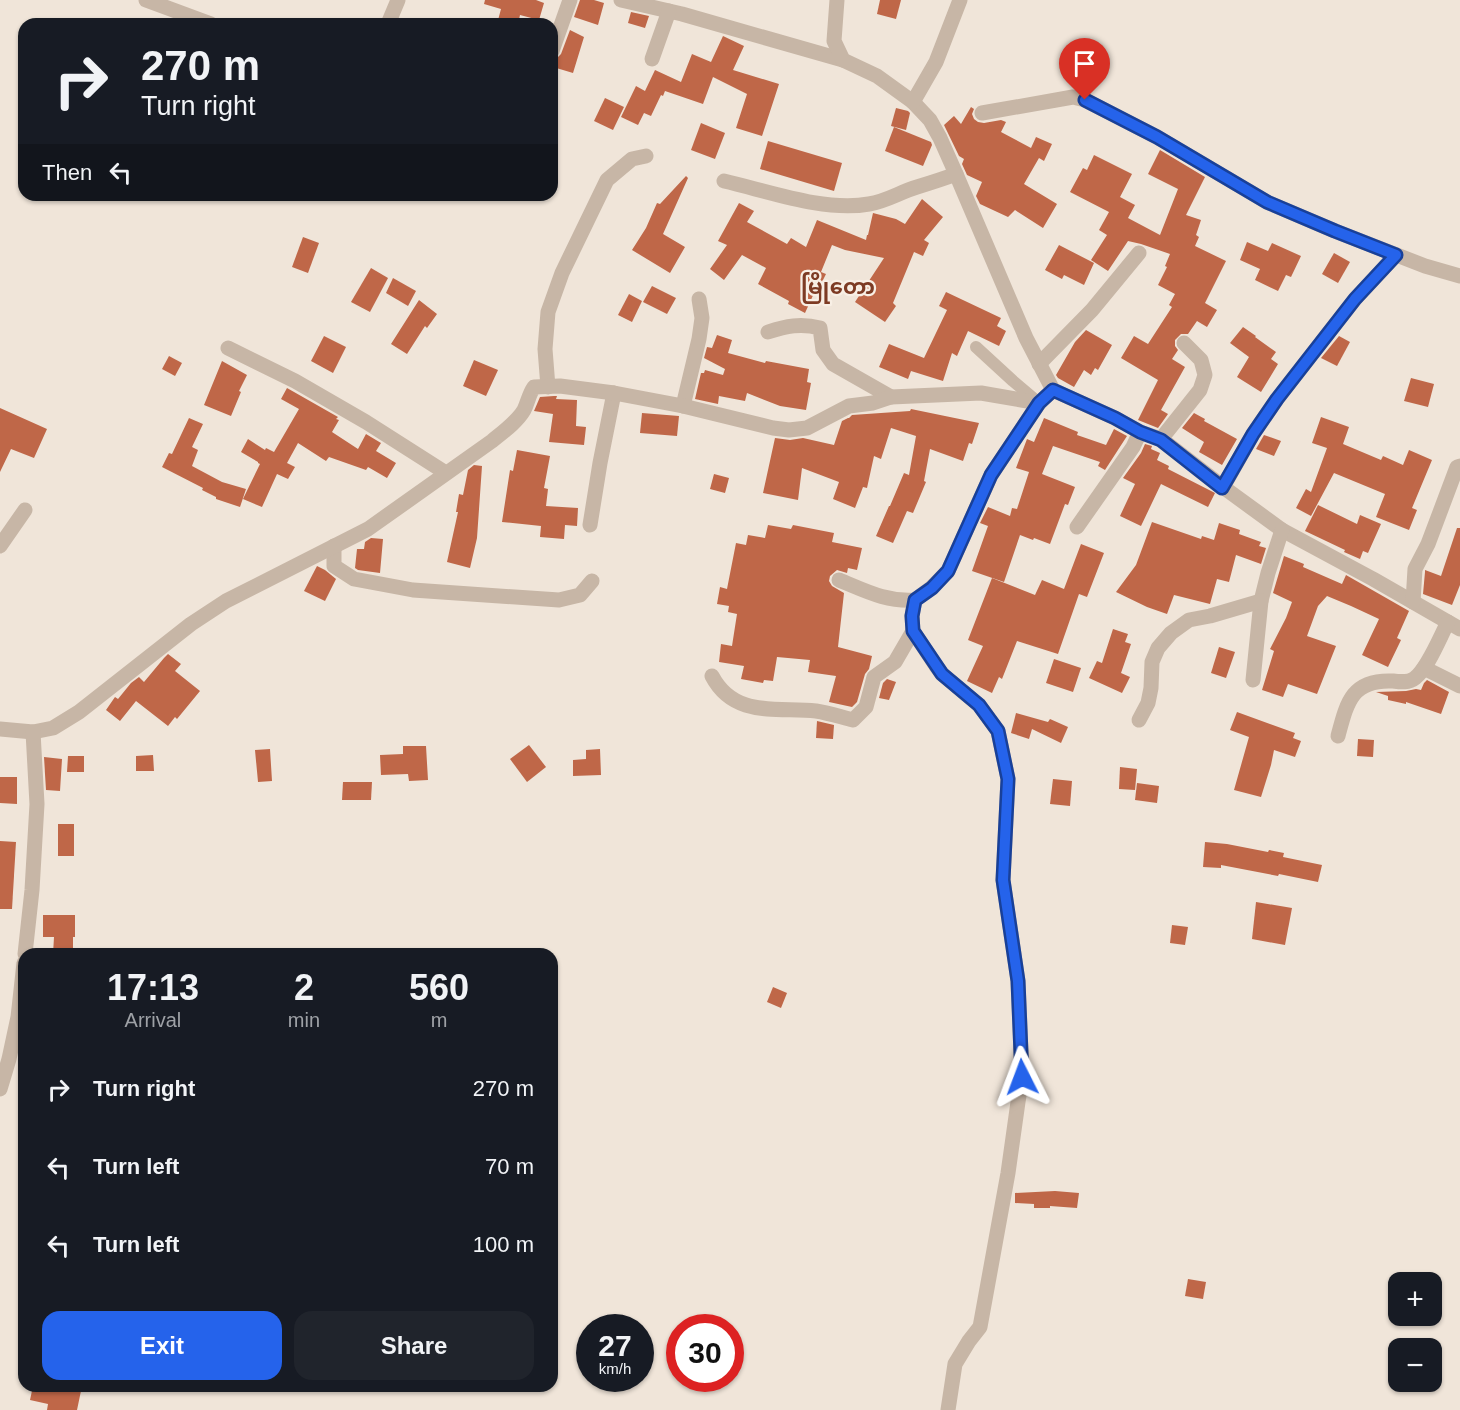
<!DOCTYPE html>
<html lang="en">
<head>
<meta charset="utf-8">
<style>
  :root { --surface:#171b24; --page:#20242c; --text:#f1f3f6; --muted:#9ea1a6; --accent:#2563eb }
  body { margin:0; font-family:Helvetica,"Noto Sans Myanmar",sans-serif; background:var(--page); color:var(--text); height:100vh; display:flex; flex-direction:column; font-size:22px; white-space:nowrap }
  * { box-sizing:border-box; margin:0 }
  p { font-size:20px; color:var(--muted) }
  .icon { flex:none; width:33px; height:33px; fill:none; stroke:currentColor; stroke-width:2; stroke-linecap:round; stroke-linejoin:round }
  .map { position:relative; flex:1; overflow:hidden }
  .panel { position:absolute; left:18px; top:948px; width:540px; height:444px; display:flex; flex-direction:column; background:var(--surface); border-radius:18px; box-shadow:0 2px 4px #0004 }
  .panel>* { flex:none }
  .top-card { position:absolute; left:18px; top:18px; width:540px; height:183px; border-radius:18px; box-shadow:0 2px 4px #0004; background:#171b24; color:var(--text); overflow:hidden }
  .fabs { position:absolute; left:1388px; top:1272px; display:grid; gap:12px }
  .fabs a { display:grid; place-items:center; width:54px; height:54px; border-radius:12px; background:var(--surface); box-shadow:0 2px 4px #0004; font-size:30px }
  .speed { position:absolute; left:576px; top:1314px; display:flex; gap:12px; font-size:30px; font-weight:700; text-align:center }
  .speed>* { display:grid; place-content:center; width:78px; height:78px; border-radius:50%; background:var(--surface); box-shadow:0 2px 4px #0004; line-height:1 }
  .speed small { font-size:15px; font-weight:400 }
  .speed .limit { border:9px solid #d22; background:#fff; color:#111 }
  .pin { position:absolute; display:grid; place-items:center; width:51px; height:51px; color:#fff; margin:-62px -26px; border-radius:50% 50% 50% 0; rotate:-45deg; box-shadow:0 0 6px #0007 }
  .pin .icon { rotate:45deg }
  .me { position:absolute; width:66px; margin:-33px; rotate:357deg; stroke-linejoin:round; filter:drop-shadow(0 0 4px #0008) }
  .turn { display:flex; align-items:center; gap:21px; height:126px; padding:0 24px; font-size:27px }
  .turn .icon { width:78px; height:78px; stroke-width:2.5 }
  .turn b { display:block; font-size:42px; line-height:51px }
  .then { display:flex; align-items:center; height:57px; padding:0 24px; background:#0003; gap:12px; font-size:22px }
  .eta { display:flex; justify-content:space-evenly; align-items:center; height:102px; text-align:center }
  .eta b { font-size:36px; font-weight:700; line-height:42px }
  .button { display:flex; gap:12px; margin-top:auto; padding:12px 24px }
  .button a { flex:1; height:69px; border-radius:18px; background:var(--accent); color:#fff; font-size:24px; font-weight:700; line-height:69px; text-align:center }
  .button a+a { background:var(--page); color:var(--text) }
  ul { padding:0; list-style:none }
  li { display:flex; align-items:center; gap:18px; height:78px; padding:0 24px }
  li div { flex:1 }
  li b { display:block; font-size:22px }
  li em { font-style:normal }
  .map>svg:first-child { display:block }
</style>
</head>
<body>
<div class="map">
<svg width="1460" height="1410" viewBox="0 0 1460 1410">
  <rect width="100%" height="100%" fill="#f0e5d9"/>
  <g fill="#bf6748">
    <path d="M485,0h51l8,3 -5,17 -19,-5 -2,9h-21l4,-15 -17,-5z"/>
    <path d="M580,0h14l10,3 -6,22 -24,-8z"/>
    <path d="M880,0h21l-5,19 -19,-5z"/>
    <path d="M631,12l18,4 -4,12 -17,-5z"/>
    <path d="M570,30l14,7 -11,36 -20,-6 2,-7 6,-6z"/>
    <path d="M723,36l21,10 -11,24 46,14 -17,52 -26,-8 11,-34 -34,-17 -10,27 -38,-13 -2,5 -2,-1 -10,21 -7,-3 -6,12 -17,-8 15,-31 9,5 10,-21 26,12 11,-28 19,8z"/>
    <path d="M605,98l19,9 -11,23 -19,-9z"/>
    <path d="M971,107l3,2 -2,5 2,5 4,3 6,1 17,-3 5,2 -5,10 30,16 5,-11 16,7 -8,17 -5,-3 -15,26 33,20 -14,24 -28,-18 -7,7 -28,-13 -4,-8 6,-14 -15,-7 -5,-11 2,-5 -5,-3 -15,-31 10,-9 7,8z"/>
    <path d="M896,108l12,3 2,2 -4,17 -15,-4z"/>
    <path d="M701,123l24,10 -10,26 -24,-9z"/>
    <path d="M894,127l37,15 1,3 -9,21 -38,-15z"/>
    <path d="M768,141l74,22 -8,28 -74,-22z"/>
    <path d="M1160,150l45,27 -19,38 15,5 -5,15 3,2 -4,9 31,15 -21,42 12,7 -10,17 -10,-6 -9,13h-7l-6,6v6l3,4 -6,9 13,8 -24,43 7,4 -10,14 -20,-8 20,-40 -37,-22 13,-22 14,8 24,-37 -3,-2 6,-11 -17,-9 9,-18 -2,-1 5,-12 -29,-10 -13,-3 -20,30 -17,-11 16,-25 -8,-5 10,-18 -39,-20 13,-24 4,2 7,-15 38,19 -12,23 15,8 -7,13 32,17 18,-46 -30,-15z"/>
    <path d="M686,176l2,2 -25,56 22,13 -15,26 -38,-23 14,-22 11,-25 3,1z"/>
    <path d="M922,199l21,18 -19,23 5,3 -6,13 -9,-4 -21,51 3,3 -11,16 -30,-20 29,-44 -39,-8 -13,-5 -11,27 5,2 -9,18 -2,-1 -10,22 -17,-9 1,-3 -31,-17 8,-16 -24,-13 -18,25 -14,-11 17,-24 -9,-4 21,-38 15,8 -7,11 40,22 4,-6 15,9 11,-27 49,20 1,-5h1l5,-22 23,6 9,5z"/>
    <path d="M303,237l16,6 -11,30 -16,-6z"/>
    <path d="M1247,242l21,9 4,-8 29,13 -10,21 -5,-2 -8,16 -23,-11 5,-11 -20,-9z"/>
    <path d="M1059,245l35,18 -10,22 -20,-10 -2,4 -17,-9z"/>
    <path d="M1334,253l16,9 -12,21 -16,-9z"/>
    <path d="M371,268l17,10 -18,34 -19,-10z"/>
    <path d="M393,278l23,13 -8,15 -22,-13z"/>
    <path d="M652,286l24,12 -9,16 -24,-12z"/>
    <path d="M946,292l55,26 -4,8 9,5 -7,15 -31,-15 -11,25 -5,-3 -9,28 -32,-10 -3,8 -29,-12 10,-23 35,14 23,-48 -8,-4z"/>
    <path d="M629,294l13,7 -10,21 -14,-7z"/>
    <path d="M419,300l18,14 -10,14 -2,-2 -18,28 -16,-10z"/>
    <path d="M1243,327l13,9 -1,1 21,15 -5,7 7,5 -17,28 -24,-15 12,-20 -19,-14z"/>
    <path d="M1086,330l26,15 -14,25 -3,-2 -4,7 -7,-5 -10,17 -16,-9 -2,-3 19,-33z"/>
    <path d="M717,335l15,5 -4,13 37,10 1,-2 43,8 -2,13 4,1 -5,27 -26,-4 -33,-13 -2,8 -26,-5 -1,8 -23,-5 6,-26h3l1,-3 18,5 2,-6 -21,-11 3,-11 5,1z"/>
    <path d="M324,336l22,11 -13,26 -22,-12z"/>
    <path d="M1339,336l11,6 -13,24 -16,-8z"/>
    <path d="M169,356l13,7 -7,13 -13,-7z"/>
    <path d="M474,360l24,10 -12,26 -23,-10z"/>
    <path d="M222,361l25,14 -8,16 2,1 -10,24 -27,-11z"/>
    <path d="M1411,378l23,6 -6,23 -24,-6z"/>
    <path d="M287,388l51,29 -2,2 3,1 -7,12 26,17 8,-15 15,9 -5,8 20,12 -9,15 -19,-11 -2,3 -37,-13 -3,4 -28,-18 -11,20 8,4 -7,12 -11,-5 -15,33 -19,-8 17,-35 -2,-1v-1l-17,-10 7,-13 17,11 1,-2 8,4 25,-43 -18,-10z"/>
    <path d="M554,396h3l-1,3 21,1 -1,26 10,1 -2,18 -35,-3 4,-28 -19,-3 6,-14z"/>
    <path d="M0,408l47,21 -13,29 -23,-9 -11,23z"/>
    <path d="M911,409l68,14 -7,21 -3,-1 -6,18 -33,-12 -6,32 2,1 -13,31 -6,-2 -14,32 -17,-7 13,-30h1l14,-33 5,2 7,-39 -25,-8 -10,31 -7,-3 -7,32 -4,-1 -8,21 -22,-9 6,-17 -37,-14 -4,32 -35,-7 12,-55 15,2 13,-2 31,7 8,-24 6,-3h1l3,-3 58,-4z"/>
    <path d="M642,413l37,3 -2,20 -37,-3z"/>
    <path d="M1194,413l11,6 -1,2 33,18 -15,26 -23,-13 5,-10 -22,-14z"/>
    <path d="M1321,417l28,10 -6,17 38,16 2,-4 20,9 6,-15 23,10 -20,48 5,2 -8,20 -33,-13 9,-23 -51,-21 -23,43 -15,-8 10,-19 5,3 16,-44 -15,-5z"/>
    <path d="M189,418l14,6 -11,23 6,3 -6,16 30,16 24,7 -6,18 -24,-8v-2l-14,-7 1,-2 -41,-21 7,-14 3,1z"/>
    <path d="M1044,418l34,14 -1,3 29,10 8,-16 13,7 -22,34 -7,-4 2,-4 -47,-16 -11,28 33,13 -7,18 -3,-1 -15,40 -16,-6 -1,2 -13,-5 -16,47 -32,-11 16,-45 -8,-3 8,-16 22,9 2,-8 5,1 12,-37 -13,-4 11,-29 7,3z"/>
    <path d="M1264,435l17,6 -7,15 -18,-7z"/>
    <path d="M1145,444l7,2 -1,3 9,4 -3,7 12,6 -1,3 47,24 -7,14 -47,-23 -20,42 -21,-10 15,-32 -12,-6 18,-25z"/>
    <path d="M517,450l33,6 -6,32 4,1 -2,17 32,2 -1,18 -12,-1 -1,14 -24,-2 1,-11 -39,-4 8,-52 3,1z"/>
    <path d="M474,465l8,1 -5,72 -7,30 -23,-6 11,-50h-2l3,-18 4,1 5,-25z"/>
    <path d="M714,474l15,4 -4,15 -15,-4z"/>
    <path d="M1318,505l39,19 3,-9 21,9 -13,29 -5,-2 -3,8 -16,-7 1,-2 -40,-19z"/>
    <path d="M1152,522l49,17 1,-3 12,4 5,-17 21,7 -1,4 22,8 -2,4 7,2 -5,16 -25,-9 -7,27 -12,-3 -7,25 -36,-9 -7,19 -20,-7 -31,-15 20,-27z"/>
    <path d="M768,525l23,4 2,-4 41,8 -2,9 30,6 -5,22 -9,-2 -1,5 -10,-3 -7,6 -1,5 3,5 12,7 -6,54 34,9 -3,13 -4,5 -8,28 -5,5 -23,-5 7,-26 -28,-4 2,-12 -33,-3 -4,24 -9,-1 -1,3 -22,-4 3,-13 -25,-4 2,-18 11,2 5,-32 -9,-2 1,-6 -12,-2 3,-17 7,2 9,-46 10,2 2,-10 17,3z"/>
    <path d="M1457,528h3v57l-8,20 -29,-11 2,-22v-2l16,6z"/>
    <path d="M371,538l12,1 -3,34 -22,-3 -3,-2 2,-19h7l1,-7z"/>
    <path d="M1081,544l23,9 -17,44 -8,-3 -21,60 -41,-13 -15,38 -3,-2 -7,16 -25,-12 16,-35 -15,-6 24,-62 43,17 7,-15 22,9z"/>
    <path d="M1284,556l20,8 -1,3 39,17 4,-9 63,36 -12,27 4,2 -13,27 -26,-12 17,-36 -28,-13 -24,-10 -9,10 -11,30 29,10 -19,48 -29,-10 -5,13 -21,-7 12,-39 -4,-2 16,-31 6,-16 -19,-9z"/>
    <path d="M317,566l8,4 11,9 -11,22 -21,-10z"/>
    <path d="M1113,629l15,5 -3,8 6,2 -10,29 9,4 -8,16 -33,-15 8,-17 5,2z"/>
    <path d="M1219,647l16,5 -9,26 -15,-5z"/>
    <path d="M168,654l13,10 -6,7 25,20 -23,28 -2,-2 -7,9 -32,-25 -16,20 -14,-11 9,-13 3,2 13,-16 8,-6 5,5 20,-24z"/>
    <path d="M1054,659l27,9 -8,24 -27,-9z"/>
    <path d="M887,679l9,3 -7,18 -10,-2 4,-15z"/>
    <path d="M1427,680l22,12 -8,22 -35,-12v2l-18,-4v-4l-12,-4 30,-1 10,-2 5,1 3,-7z"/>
    <path d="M1237,712l58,21 -2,5 8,3 -6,16 -21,-7 -3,15 -10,32 -27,-7 15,-53 -19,-7z"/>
    <path d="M1016,713l32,9 2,-3 18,8 -7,16 -29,-14 -3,10 -18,-6z"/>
    <path d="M817,721l17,4 -1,14 -17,-1z"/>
    <path d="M1358,739l16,1 -1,17 -16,-1z"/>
    <path d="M529,745l17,22 -19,15 -17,-23z"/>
    <path d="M403,746h23l2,34 -19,1 -1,-7 -27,1 -1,-20 23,-1z"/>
    <path d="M270,749l2,32 -14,1 -3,-32z"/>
    <path d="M600,749l1,26 -28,1v-16l13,-1v-9z"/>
    <path d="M153,755l1,16h-18v-15z"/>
    <path d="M68,756h16v16h-17z"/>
    <path d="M44,757l18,2 -2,32 -14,-1z"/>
    <path d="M1120,767l17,2 -2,21 -16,-1z"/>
    <path d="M0,777h17v27l-17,-1z"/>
    <path d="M1053,779l19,2 -2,25 -20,-2z"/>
    <path d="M343,782h29l-1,18h-29z"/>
    <path d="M1137,783l22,3 -2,17 -22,-3z"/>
    <rect x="58" y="824" width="16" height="32"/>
    <path d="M0,841l16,1 -4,67h-12z"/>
    <path d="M1205,842l22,2 41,8 1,-2 15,3 -1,4 39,8 -4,17 -39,-8 -1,2 -57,-11v3l-18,-1z"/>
    <path d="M1256,902l36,6 -7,37 -33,-6z"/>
    <path d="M43,915h32v22h-2v17h-20l1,-17h-11z"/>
    <path d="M1172,925l16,2 -3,18 -15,-2z"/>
    <path d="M773,987l14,6 -6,15 -14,-6z"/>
    <path d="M1055,1191l24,2 -2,15 -27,-2v2h-16v-4l-19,-1v-10z"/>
    <path d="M1188,1279l18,3 -3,17 -18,-3z"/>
    <path d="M33,1386h49l-5,24h-30l1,-6 -18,-4z"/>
  </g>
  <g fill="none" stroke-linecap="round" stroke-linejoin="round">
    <path stroke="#c7b6a6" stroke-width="12" d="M976,347l37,34 26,22"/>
    <g stroke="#c7b6a6" stroke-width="15">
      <path d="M146,0l65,24"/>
      <path d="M621,0l61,14 161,46"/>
      <path d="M837,0l-3,41 9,19 34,16 36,26 17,18 10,18 16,36 70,164 27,52 62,28 25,14 21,7 62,48 59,43 91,49 87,50"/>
      <path d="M388,24l10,-24"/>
      <path d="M552,51l18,-51"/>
      <path d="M652,59l17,-48"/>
      <path d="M913,102l23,-40 24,-62"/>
      <path d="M982,113l91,-16 12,3 72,37 110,65 68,29 90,35 35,10"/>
      <path d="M724,181c44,10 100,31 145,23 18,-3 31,-12 48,-17 13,-4 26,-8 39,-13"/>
      <path d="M768,332c18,-6 33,-9 52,-4l3,22 10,14 58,33"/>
      <path d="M228,348l67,33 71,41 80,51"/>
      <path d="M1039,364l53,-54 47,-57"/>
      <path d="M548,387l-3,-38 3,-37 14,-39 45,-93 25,-21 14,-3"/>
      <path d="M683,406l16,-67 3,-21 -3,-19"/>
      <path d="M1161,439l39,-49 5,-15 -4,-15 -17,-17"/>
      <path d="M1223,487l30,-53 24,-35 78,-100 41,-44"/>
      <path d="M590,525l10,-62 14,-70"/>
      <path d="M1077,527l56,-80 7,-15"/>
      <path d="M0,546l25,-36"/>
      <path d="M334,546v20l20,13 59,11 146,10 21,-5 12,-14"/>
      <path d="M839,580c27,11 47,22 76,20"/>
      <path d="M1413,602l2,-33 13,-25 29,-77 3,-1"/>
      <path d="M1424,668l36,18"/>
      <path d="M712,676c22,42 65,31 104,35 13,2 25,6 37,9l13,-13 8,-30 21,-15 18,-31"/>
      <path d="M1253,680l8,-79 7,-28 14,-43"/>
      <path d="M1139,720l9,-17 3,-15 1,-26 6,-14 13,-15 18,-13 21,-4 51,-15"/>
      <path d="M0,729l33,3 20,-4 26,-16 112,-88 35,-23 142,-72 124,-88c11,-9 25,-19 32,-31 4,-8 5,-16 10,-23l26,-1 54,7 69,13 90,22 16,2 18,-2 42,-22 24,-3 18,-6 90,-4 58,10 14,-13"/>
      <path d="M1338,736c9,-34 14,-57 55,-55 8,1 16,2 22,-3 13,-10 25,-41 33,-56"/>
      <path d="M25,954l7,-64 5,-86 -4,-72"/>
      <path d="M0,1089l9,-30 9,-42 6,-54"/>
      <path d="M948,1410l7,-46 14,-23 11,-14 28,-154 10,-71 4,-25 -4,-96 -15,-101 5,-101 -10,-48 -19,-26 -37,-31 -6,-8 -23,-35 -1,-15 3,-16 16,-12 17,-17 43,-96 48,-72"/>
    </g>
  </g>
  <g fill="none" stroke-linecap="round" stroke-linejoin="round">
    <g stroke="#184099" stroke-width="15">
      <path id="route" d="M1022,1077l-4,-96 -15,-101 5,-101 -10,-48 -19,-26 -37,-31 -29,-43 -1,-15 3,-16 17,-12 16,-17 43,-96 48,-72 14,-13 62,28 25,14 21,8 61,48 31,-54 24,-35 78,-100 41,-44 -61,-24 -68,-29 -110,-65 -72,-37"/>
    </g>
    <use href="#route" stroke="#2563eb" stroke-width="10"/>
  </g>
  <g text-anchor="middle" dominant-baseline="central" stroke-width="4.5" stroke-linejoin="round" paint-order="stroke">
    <g font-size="21" font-weight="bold" fill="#7d3b24" stroke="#f8efe5">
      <text x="838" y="286">မြိုတော</text>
    </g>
  </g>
</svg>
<div class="fabs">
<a>+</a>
<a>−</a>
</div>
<div class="speed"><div>27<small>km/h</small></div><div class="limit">30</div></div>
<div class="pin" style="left:1085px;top:100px;background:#d93025"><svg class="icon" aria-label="arrive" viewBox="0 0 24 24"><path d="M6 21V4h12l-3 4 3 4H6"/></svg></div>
<svg class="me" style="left:1022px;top:1077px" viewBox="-20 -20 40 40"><path d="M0-17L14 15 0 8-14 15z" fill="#2563eb" stroke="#fff" stroke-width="4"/></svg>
<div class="top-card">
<div class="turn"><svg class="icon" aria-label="right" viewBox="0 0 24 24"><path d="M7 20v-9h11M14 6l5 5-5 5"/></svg><div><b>270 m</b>Turn right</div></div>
<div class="then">Then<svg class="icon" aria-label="left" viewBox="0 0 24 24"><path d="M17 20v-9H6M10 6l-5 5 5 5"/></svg></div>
</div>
<section class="panel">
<div class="eta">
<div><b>17:13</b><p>Arrival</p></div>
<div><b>2</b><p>min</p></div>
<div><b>560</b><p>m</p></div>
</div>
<ul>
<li><svg class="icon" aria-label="right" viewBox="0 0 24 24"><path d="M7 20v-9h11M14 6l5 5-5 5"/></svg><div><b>Turn right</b></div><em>270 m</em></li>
<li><svg class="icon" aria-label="left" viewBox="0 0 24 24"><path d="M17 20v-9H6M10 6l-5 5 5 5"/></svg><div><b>Turn left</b></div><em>70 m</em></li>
<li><svg class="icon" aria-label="left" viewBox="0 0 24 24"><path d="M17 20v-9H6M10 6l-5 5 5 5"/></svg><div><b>Turn left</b></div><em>100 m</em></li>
</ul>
<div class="button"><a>Exit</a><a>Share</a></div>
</section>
</div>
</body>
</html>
